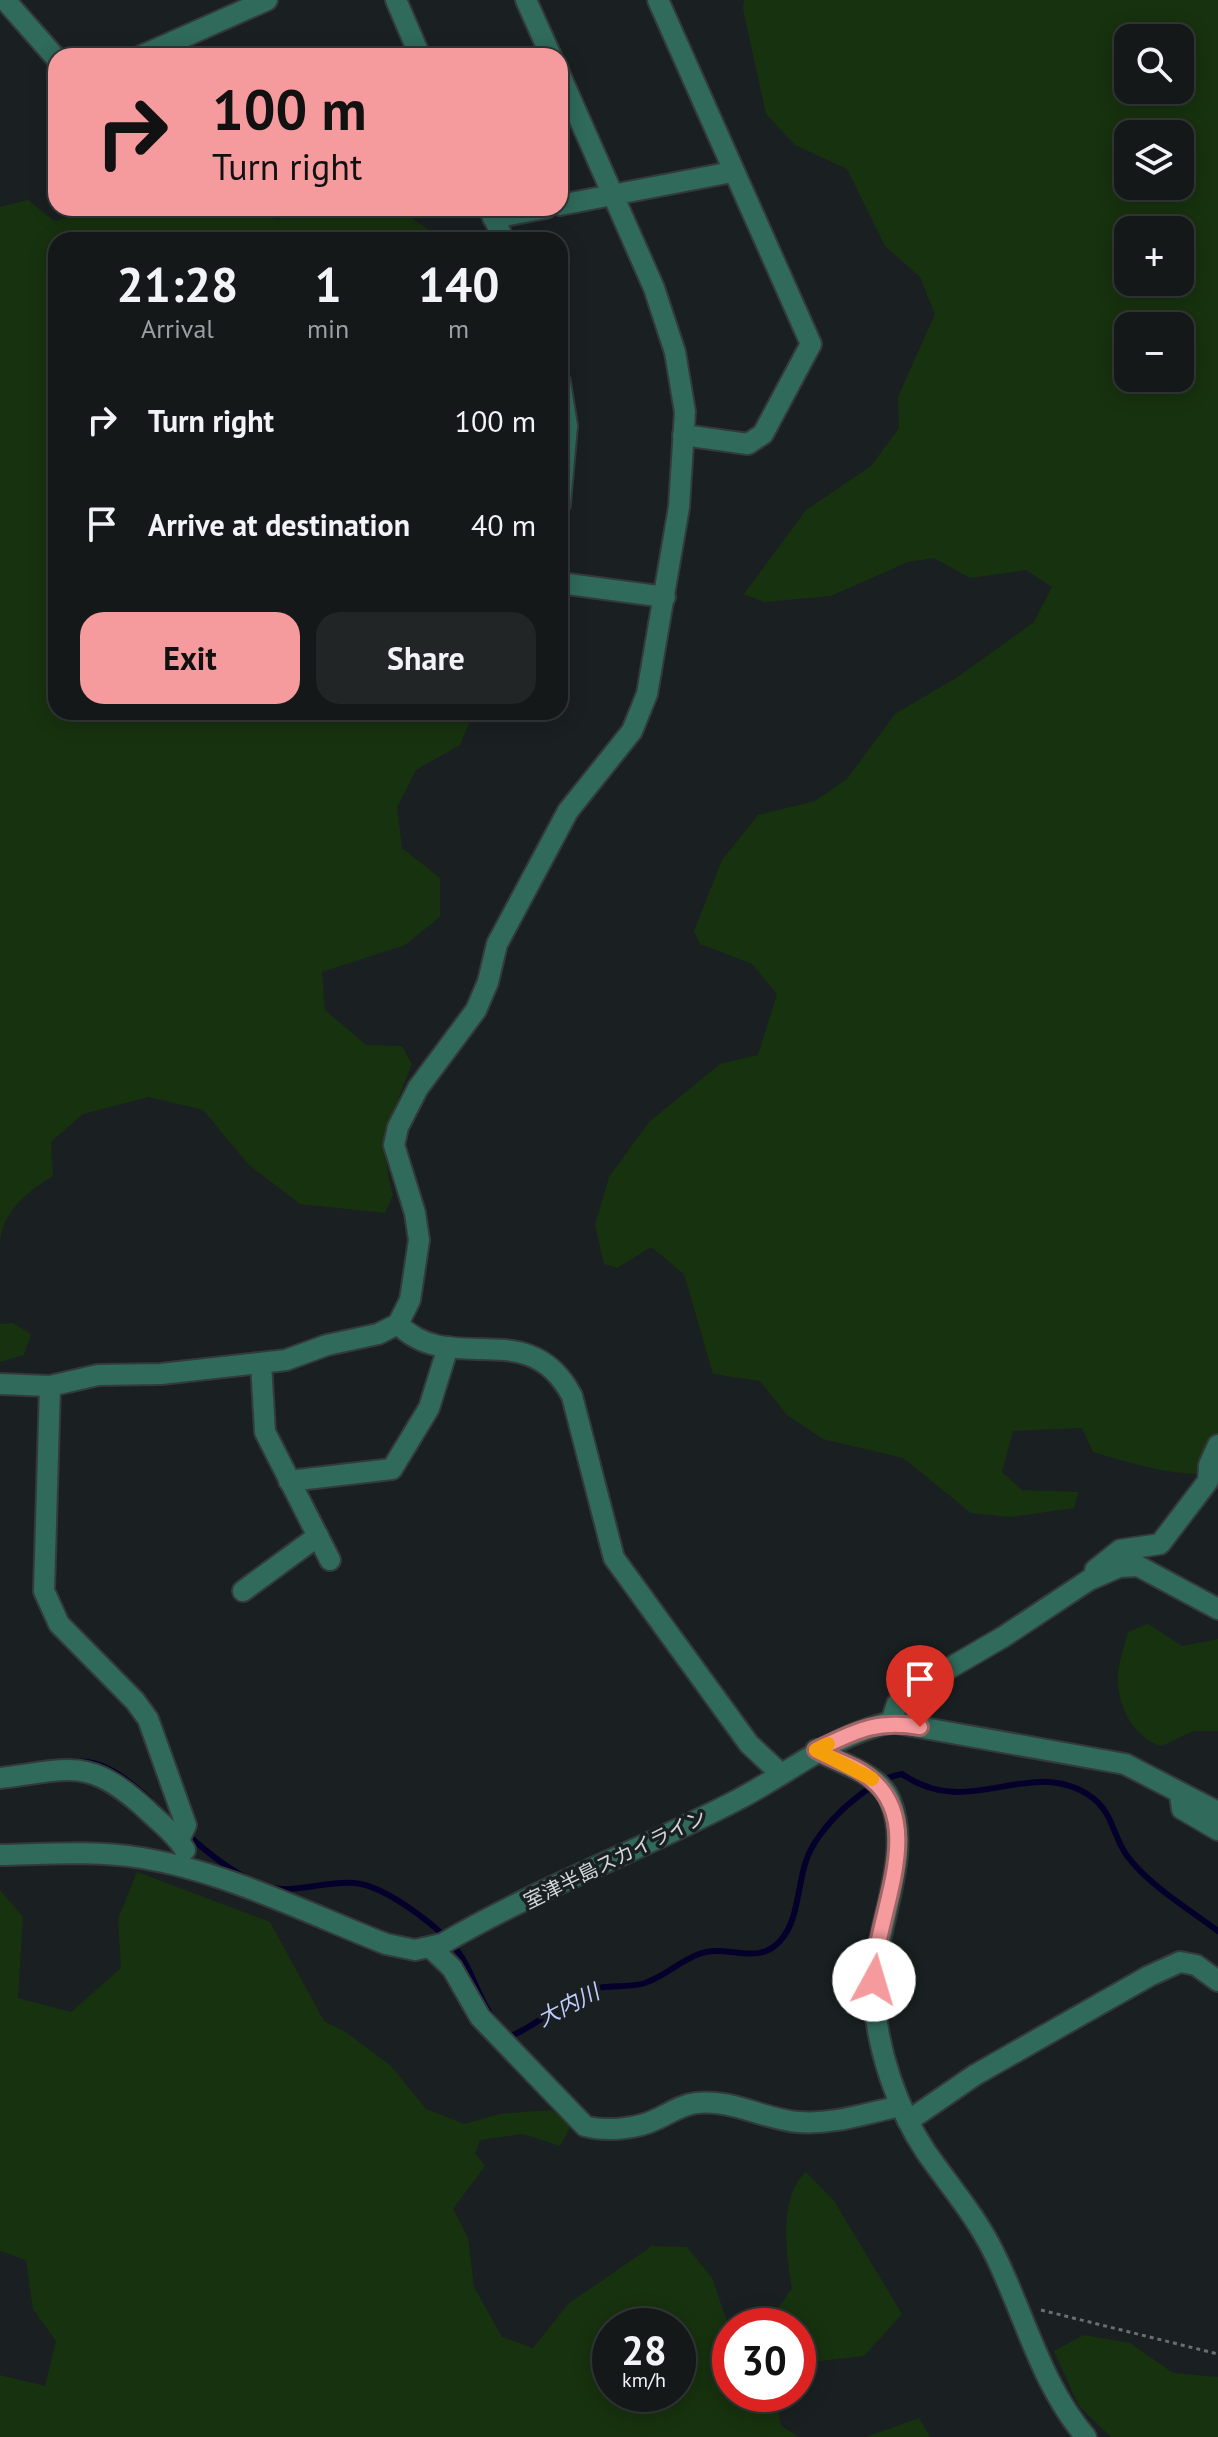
<!DOCTYPE html>
<html lang="en">
<head>
<meta charset="utf-8">
<style>
  :root { --surface:#141819; --page:#212526; --text:#f1f3f6; --muted:#9da0a2; --line:#333738; --accent:#f59b9e }
  body { margin:0; font-family:"PT Sans","Noto Sans JP",sans-serif; background:var(--page); color:var(--text); height:100vh; display:flex; flex-direction:column; font-size:30px; white-space:nowrap }
  * { box-sizing:border-box; margin:0 }
  p { font-size:26px; color:var(--muted) }
  .icon { flex:none; width:44px; height:44px; fill:none; stroke:currentColor; stroke-width:2; stroke-linecap:round; stroke-linejoin:round }
  .map { position:relative; flex:1; overflow:hidden }
  .sheet { position:absolute; left:48px; top:232px; width:520px; height:488px; display:flex; flex-direction:column; background:var(--surface); border-radius:24px; box-shadow:0 4px 20px #0003,0 0 0 2px var(--line) }
  .sheet>* { flex:none }
  .banner { position:absolute; left:48px; top:48px; width:520px; height:168px; border-radius:24px; box-shadow:0 4px 20px #0003,0 0 0 2px var(--line); background:#f59b9e; color:#111; overflow:hidden }
  .tools { position:absolute; left:1114px; top:24px; display:grid; gap:16px }
  .tools a { display:grid; place-items:center; width:80px; height:80px; border-radius:16px; background:var(--surface); box-shadow:0 4px 20px #0003,0 0 0 2px var(--line); font-size:40px }
  .speed { position:absolute; left:592px; top:2308px; display:flex; gap:16px; font-size:40px; font-weight:700; text-align:center }
  .speed>* { display:grid; place-content:center; width:104px; height:104px; border-radius:50%; background:var(--surface); box-shadow:0 4px 20px #0003,0 0 0 2px var(--line); line-height:1 }
  .speed small { font-size:20px; font-weight:400 }
  .speed .limit { border:12px solid #d22; background:#fff; color:#111 }
  .pin { position:absolute; display:grid; place-items:center; width:68px; height:68px; color:#fff; margin:-82px -34px; border-radius:50% 50% 50% 0; rotate:-45deg; box-shadow:0 0 8px #0007 }
  .pin .icon { rotate:45deg }
  .me { position:absolute; width:88px; margin:-44px; rotate:6deg; stroke-linejoin:round; filter:drop-shadow(0 0 6px #0008) }
  .turn { display:flex; align-items:center; gap:28px; height:168px; padding:0 32px; font-size:36px }
  .turn .icon { width:104px; height:104px; stroke-width:2.5 }
  .turn b { display:block; font-size:56px; line-height:68px }
  .eta { display:flex; justify-content:space-evenly; align-items:center; height:136px; text-align:center }
  .eta b { font-size:48px; font-weight:700; line-height:56px }
  .cta { display:flex; gap:16px; margin-top:auto; padding:16px 32px }
  .cta a { flex:1; height:92px; border-radius:24px; background:var(--accent); color:#111; font-size:32px; font-weight:700; line-height:92px; text-align:center }
  .cta a+a { background:var(--page); color:var(--text) }
  ul { padding:0; list-style:none }
  li { display:flex; align-items:center; gap:24px; height:104px; padding:0 32px }
  li div { flex:1 }
  li b { display:block; font-size:30px }
  li em { font-style:normal }
  .map>svg:first-child { display:block }
</style>
</head>
<body>
<div class="map">
<svg width="1218" height="2437" viewBox="0 0 1218 2437">
  <rect width="100%" height="100%" fill="#1a2021"/>
  <g fill="#17320f" fill-rule="evenodd">
    <path d="M744,0h474v1468c-25,16 -96,-8 -125,-16l-11,-24 -69,3 -11,41 20,18 56,2 -4,16 -64,9 -39,-4 -68,-55 -80,-19 -36,-24 -27,-34 -47,-7 -29,-100 -33,-27 -34,21 -13,-4 -9,-39 14,-48 40,-55 71,-58 38,-9 19,-61 -25,-30 -52,-20 -6,-13 28,-71 36,-45 57,-14 32,-22 48,-65 61,-36 78,-56 18,-35 -26,-17 -56,8 -36,-20 -26,4 -77,34 -67,6 -20,-8 62,-84 65,-44 28,-38 -1,-31 37,-83 -15,-37 -35,-31 -38,-77 -52,-24 -29,-31 -23,-105zM1128,38h52v52h-52zM1128,134h52v52h-52zM1128,230h52v52h-52zM1128,326h52v52h-52z"/>
    <path d="M28,200l26,21c71,-19 153,-22 224,-1l18,-12h100l48,32h-388v472h418l-14,33 -44,25 -19,37 5,41 38,30v39l-35,28 -83,27 3,38 41,35 36,1 10,18c-20,52 -35,75 -19,131l-8,18 -85,-9 -51,-39 -46,-55 -54,-13 -66,17 -32,28 2,34c-27,17 -49,33 -53,66v-1035z"/>
    <path d="M13,1323l18,11 -7,21 -24,7v-38z"/>
    <path d="M1148,1624l34,22 36,-7v92h-25l-31,15c-26,-7 -43,-36 -44,-64 -1,-15 6,-35 10,-50z"/>
    <path d="M137,1872l133,50 54,99 23,12 44,33 35,43 38,15 36,-10 51,-4 21,14 -12,22 -37,-12 -43,6 -5,13 10,13 -32,43 15,29 6,49 28,50 31,11 35,-44 84,-58 35,1 25,31 15,43 11,5h-8v68h45l6,32 18,11h-799v-62l45,11 11,-45 -23,-32 -7,-49 -26,-9v-361l23,27 -5,81 53,14 50,-44 -3,-49zM610,2326h68v68h-68z"/>
    <path d="M806,2172l28,29 68,113 -38,42 -60,7 -6,5v-42h-32l26,-38c-6,-35 -14,-90 14,-116z"/>
    <path d="M1084,2335l46,8 43,30 45,4v60h-107l-32,-31 -25,-55z"/>
    <path d="M919,2418l11,19h-64z"/>
  </g>
  <g fill="none" stroke-linecap="round" stroke-linejoin="round">
    <g stroke="#05002b" stroke-width="6">
      <path d="M69,1762c33,-5 58,17 81,38"/>
      <path d="M187,1834c24,22 61,52 94,55 24,1 49,-8 73,-6 31,2 87,45 105,70 14,19 19,45 34,65"/>
      <path d="M505,2032l6,4c27,-11 48,-32 74,-44 20,-9 41,-3 60,-9 20,-7 35,-22 54,-29 27,-11 58,13 81,-13 19,-21 17,-54 26,-80 10,-33 63,-82 96,-87 65,45 118,-12 178,16 37,18 29,46 52,72 23,27 58,48 86,69"/>
    </g>
    <g stroke="#343a3a" stroke-width="24">
      <g id="minor">
        <path d="M5,0l51,58"/>
        <path d="M396,0l24,56"/>
        <path d="M526,0l25,56"/>
        <path d="M658,0l153,344 -48,90 -15,10 -65,-9"/>
        <path d="M141,56l126,-56"/>
        <path d="M560,205l172,-33"/>
        <path d="M489,208l15,32"/>
        <path d="M493,218l53,-10"/>
        <path d="M560,382l7,44 -7,78"/>
        <path d="M560,583l105,14"/>
        <path d="M398,1324c53,54 131,-11 174,72l42,162 135,186 31,29"/>
        <path d="M261,1363l4,69 65,128"/>
        <path d="M0,1384l50,2 48,-11 63,-1 125,-14 41,-15 51,-11 20,-10 12,-24 9,-60 -4,-27 -21,-68 4,-18 20,-39 58,-78 12,-28 9,-38 71,-133 64,-80 15,-37 32,-187 6,-95 -10,-60 -21,-64 -94,-213"/>
        <path d="M50,1386l-6,205 15,33 76,77 13,18 38,106 -7,15"/>
        <path d="M289,1481l103,-12 37,-61 19,-61"/>
        <path d="M1095,1570l25,-20 40,-6 48,-63 1,-16 9,-20"/>
        <path d="M243,1591l75,-55"/>
        <path d="M891,1722l6,-18 20,-17 86,-50 86,-57 30,-13 19,-1 80,43"/>
        <path d="M816,1750c23,13 63,23 74,50 25,58 -20,135 -16,197 3,52 23,112 52,155 23,33 50,64 68,101 30,60 47,132 92,184"/>
        <path d="M0,1778c73,-9 89,-21 147,32 13,13 29,24 38,40"/>
        <path d="M1180,1795l2,14 36,21"/>
        <path d="M0,1855c47,-1 95,-5 142,3 84,14 165,55 244,86l29,6 27,-6c95,-56 200,-94 297,-145 54,-28 90,-62 152,-77l234,42 93,48"/>
        <path d="M431,1948l21,20 28,49 105,109c21,6 52,3 72,-7 13,-6 24,-14 39,-16 37,-4 67,16 102,19 36,3 68,-9 103,-16"/>
        <path d="M908,2121l67,-46 174,-99 31,-14 16,3 22,16"/>
      </g>
    </g>
    <path stroke="#696e6f" stroke-width="3" stroke-dasharray="4 4" stroke-linecap="butt" d="M1041,2310l177,44"/>
    <use href="#minor" stroke="#2f6a5a" stroke-width="20"/>
  </g>
  <g fill="none" stroke-linecap="round" stroke-linejoin="round">
    <g stroke="#9f6567" stroke-width="20">
      <path id="route" d="M874,1980c-1,-61 55,-154 -3,-201 -14,-13 -38,-19 -55,-29 38,-18 60,-31 104,-23"/>
    </g>
    <use href="#route" stroke="#f59b9e" stroke-width="14"/>
    <path stroke="#f59e0b" stroke-width="14" d="M828,1744l-12,6 56,29"/>
  </g>
  <g text-anchor="middle" dominant-baseline="central" stroke-width="7" stroke-linejoin="round" paint-order="stroke">
    <g font-size="20" fill="#d3d7d7" stroke="#1a2021">
      <text transform="translate(615 1859) rotate(-26)">室津半島スカイライン</text>
    </g>
    <g font-size="22" font-style="italic" fill="#c1ccff" stroke="#1a2021">
      <text transform="translate(568 2005) rotate(-27)">大内川</text>
    </g>
  </g>
</svg>
<div class="tools">
<a><svg class="icon" aria-label="search" viewBox="0 0 24 24"><circle cx="10" cy="10" r="6"/><path d="M15 15l6 6"/></svg></a>
<a><svg class="icon" aria-label="layers" viewBox="0 0 24 24"><path d="M12 4l9 5-9 5-9-5zM3 14l9 5 9-5"/></svg></a>
<a>+</a>
<a>−</a>
</div>
<div class="speed"><div>28<small>km/h</small></div><div class="limit">30</div></div>
<div class="pin" style="left:920px;top:1727px;background:#d93025"><svg class="icon" aria-label="arrive" viewBox="0 0 24 24"><path d="M6 21V4h12l-3 4 3 4H6"/></svg></div>
<svg class="me" style="left:874px;top:1980px" viewBox="-20 -20 40 40"><circle r="19" fill="#fff"/><path d="M0-13L10 11 0 6-10 11z" fill="#f59b9e"/></svg>
<div class="banner">
<div class="turn"><svg class="icon" aria-label="right" viewBox="0 0 24 24"><path d="M7 20v-9h11M14 6l5 5-5 5"/></svg><div><b>100 m</b>Turn right</div></div>
</div>
<section class="sheet">
<div class="eta">
<div><b>21:28</b><p>Arrival</p></div>
<div><b>1</b><p>min</p></div>
<div><b>140</b><p>m</p></div>
</div>
<ul>
<li><svg class="icon" aria-label="right" viewBox="0 0 24 24"><path d="M7 20v-9h11M14 6l5 5-5 5"/></svg><div><b>Turn right</b></div><em>100 m</em></li>
<li><svg class="icon" aria-label="arrive" viewBox="0 0 24 24"><path d="M6 21V4h12l-3 4 3 4H6"/></svg><div><b>Arrive at destination</b></div><em>40 m</em></li>
</ul>
<div class="cta"><a>Exit</a><a>Share</a></div>
</section>
</div>
</body>
</html>
